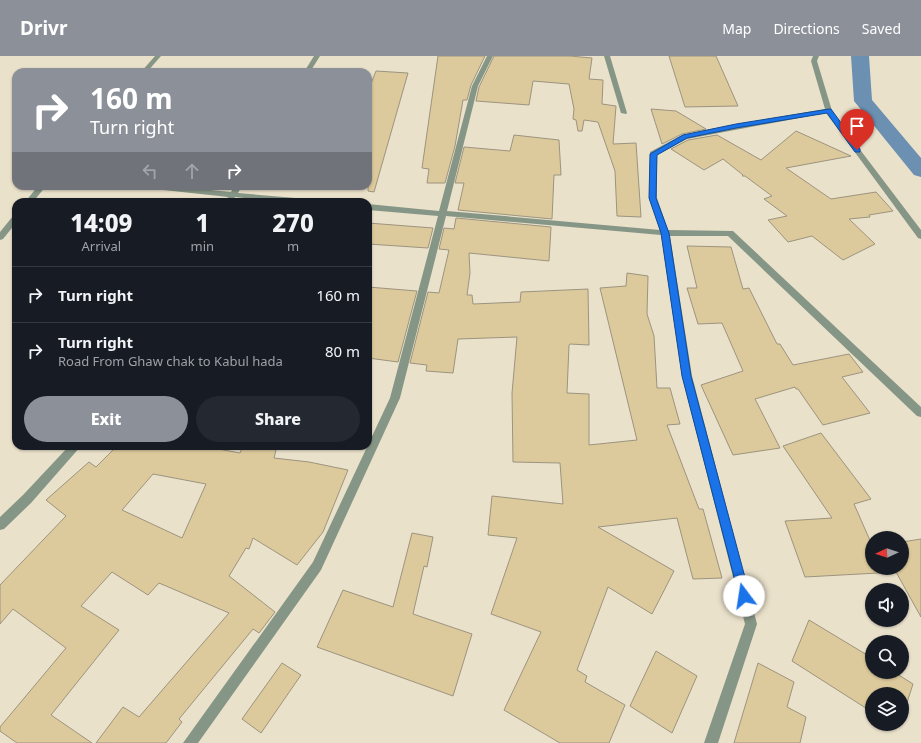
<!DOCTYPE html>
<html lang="en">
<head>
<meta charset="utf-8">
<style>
  :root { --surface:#171b24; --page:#242831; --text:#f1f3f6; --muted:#9ea1a6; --line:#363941; --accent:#8c9099 }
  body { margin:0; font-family:"Noto Sans",sans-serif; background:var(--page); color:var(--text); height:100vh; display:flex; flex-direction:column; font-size:15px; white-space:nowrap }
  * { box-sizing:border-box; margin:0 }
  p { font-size:13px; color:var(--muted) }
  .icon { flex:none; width:22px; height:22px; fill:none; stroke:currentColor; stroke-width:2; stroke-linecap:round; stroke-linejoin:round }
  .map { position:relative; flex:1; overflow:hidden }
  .details { position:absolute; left:12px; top:142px; width:360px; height:252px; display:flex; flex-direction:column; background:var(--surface); border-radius:12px; box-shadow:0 1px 3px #0004 }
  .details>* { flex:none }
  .banner { position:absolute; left:12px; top:12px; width:360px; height:122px; border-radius:12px; box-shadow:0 1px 3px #0004; background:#8c9099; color:#fff; overflow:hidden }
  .needle { width:26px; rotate:267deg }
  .buttons { position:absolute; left:865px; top:475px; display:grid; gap:8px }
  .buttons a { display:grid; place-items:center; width:44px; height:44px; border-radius:50%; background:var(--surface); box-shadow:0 1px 3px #0004; font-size:20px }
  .pin { position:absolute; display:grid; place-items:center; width:34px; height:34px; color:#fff; margin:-41px -17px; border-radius:50% 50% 50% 0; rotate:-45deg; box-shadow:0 0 4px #0007 }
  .pin .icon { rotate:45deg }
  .me { position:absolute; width:44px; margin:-22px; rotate:346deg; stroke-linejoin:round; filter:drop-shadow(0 0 3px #0008) }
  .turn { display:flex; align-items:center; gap:14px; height:84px; padding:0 12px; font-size:18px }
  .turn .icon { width:52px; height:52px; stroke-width:2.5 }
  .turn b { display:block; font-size:28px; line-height:34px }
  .lanes { display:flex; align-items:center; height:38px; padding:0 12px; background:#0003; justify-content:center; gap:20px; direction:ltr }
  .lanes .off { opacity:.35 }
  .eta { display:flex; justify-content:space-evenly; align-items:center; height:68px; text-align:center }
  .eta b { font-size:24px; font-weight:800; line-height:28px }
  .cta { display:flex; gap:8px; margin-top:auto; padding:8px 12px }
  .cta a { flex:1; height:46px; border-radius:24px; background:var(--accent); color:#fff; font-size:16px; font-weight:800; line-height:46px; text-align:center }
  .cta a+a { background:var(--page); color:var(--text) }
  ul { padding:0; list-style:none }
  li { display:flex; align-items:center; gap:12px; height:56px; padding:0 12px; border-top:1px solid var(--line) }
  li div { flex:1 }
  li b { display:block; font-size:15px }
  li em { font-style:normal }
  header { display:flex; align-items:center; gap:24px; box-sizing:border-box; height:56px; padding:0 20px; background:var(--accent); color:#fff }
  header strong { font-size:19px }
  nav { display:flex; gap:22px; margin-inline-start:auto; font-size:14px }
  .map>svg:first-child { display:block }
</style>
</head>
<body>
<header>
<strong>Drivr</strong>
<nav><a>Map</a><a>Directions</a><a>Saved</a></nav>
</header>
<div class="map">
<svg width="921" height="687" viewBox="0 0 921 687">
  <rect width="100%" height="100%" fill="#eae1cb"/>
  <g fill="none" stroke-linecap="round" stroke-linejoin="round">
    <path fill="#6c90b1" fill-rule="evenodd" d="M851,0h18l3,44 49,58v19l-7,-2 -60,-74z"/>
  </g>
  <g fill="#ddca9c" stroke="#9c947f" fill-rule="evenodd">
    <path d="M438,0h47l-14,29 -4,15h-4l-8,46 -10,37h-18l2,-14 -7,-1z"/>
    <path d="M494,0h76l22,2 -3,21 14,1 -1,24 14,2 -3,38 23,-1 5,74 -24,-1 -2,-45 -17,-49 -14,-2 -2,11h-4l-2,-11 -3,-1 1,-10 -5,-25 -36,-3 -4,24 -53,-4 3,-14z"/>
    <path d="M669,0h47l22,50 -53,1z"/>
    <path d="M376,15l32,2 -34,119 -6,-1v-100z"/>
    <path d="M651,53l25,2 30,18 -24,5 -20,10z"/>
    <path d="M796,75l55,25 -65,12 45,31 45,-7 17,19 -24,4 1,2 -21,2 26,25 -32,16 -31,-24 -24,6 -20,-22 19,-4 -23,-17 8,-3 -27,-20h-3l1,-1 -20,-16 -19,11 -33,-21 17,-9 29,-5 44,25z"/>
    <path d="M514,79l45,5 2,35h-7l-2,44 -94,-9 6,-27h-9l9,-36 46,4z"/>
    <path d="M456,162l95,9 -2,34 -80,-8 1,20 -3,22h5l1,9 47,-2 1,-10 67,-3 1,56 -19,-1 -1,1 -2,48 22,1v51l48,-5 -37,-152 26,-2 1,-13 21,3 -1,38 7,22 3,52h13l10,36 -13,1 32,84h4l19,69 -29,1 -16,-61 -79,9 76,44 -22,43 -44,-27 -31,83 10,6 -2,6 40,23 -16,38h-49l-56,-33 37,-78 -50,-18 26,-76 -29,-3 4,-39 71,8 -3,-41 -47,-1 -1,-69 5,-56 -59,2 -5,34 -27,-2 1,-6 -17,-2 18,-71 11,1 10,-43 -10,-1 5,-21 10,1z"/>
    <path d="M368,167l65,5 -5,20 -60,-4z"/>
    <path d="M687,190l44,1 12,42 6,-1 28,56h3l13,21 56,-11 14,18 -21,5 28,36 -47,12 -25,-36h-2l-1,-2 -40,12 25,49 -47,7 -32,-70 42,-14 -21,-48 -24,1 -11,-36h10z"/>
    <path d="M368,231l49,4 -19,71 -30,-4z"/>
    <path d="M821,377l50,66 -17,5 18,41v23h30v-26l19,-3v78l-25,-45 -91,5 -20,-56 47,-3 -49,-72z"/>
    <path d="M117,390h85l38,7 3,-7h34l-3,12 35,4 39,8 -25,62 -26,33 -44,-27 -4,11 -3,-1 -17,28 46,36 -16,21 -6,-4 -74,90 3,3 -16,21h-70l27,-36 16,10 90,-104 -70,-30 -11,12 -36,-23 -31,34 38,24 -68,85 41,28h-75l-17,-12v-4l66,-79 -53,-39 -13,15v-39l66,-69 -20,-16 43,-38 7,5zM153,418l53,10 -24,54 -60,-28z"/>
    <path d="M412,477l21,4 -6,30 -3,-1 -11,48 59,20 -19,62 -136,-49 26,-57 50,17z"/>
    <path d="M809,564l63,38v14h22l19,12 -11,34v-24h-30v18l-80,-51z"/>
    <path d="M656,595l41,25 -25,57 -42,-27z"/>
    <path d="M282,607l19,12 -40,58 -19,-14z"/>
    <path d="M758,607l36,19 -7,25 19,10 -6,26h-66z"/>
  </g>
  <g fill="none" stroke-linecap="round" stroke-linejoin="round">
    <g fill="#869686" fill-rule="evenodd">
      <path d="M155,0h6l-14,16h-6z"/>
      <path d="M314,0h6l-10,16h-6z"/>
      <path d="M487,0h6l-15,30 -31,125 213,19 -11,-32 1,-46 32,-17 55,-11 88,-15 -14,-48 2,-5h6l-2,5 16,53 88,116v9l-3,-1 -92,-125 -139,26 -30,16v43l11,32 65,1 188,176v10l-4,-1 -189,-180h-58l22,140 65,248 -39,119h-14l41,-119 -63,-248 -21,-141 -215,-19 -46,182 -79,172 -123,173h-15l130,-181 77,-164 48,-182 -70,-6v-6l71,7 33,-125z"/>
      <path d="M604,0h6l17,57 -1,1 -5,-1z"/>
      <path d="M38,130h8l-13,16h-8z"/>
      <path d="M141,130h28l62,6 3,-6h8l-4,7 69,6 4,3h-29l-47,-5 -2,5h-5l-2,-2 2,-3 -83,-9z"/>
      <path d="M16,159v8l-13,16 -3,1v-8l13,-16z"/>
      <path d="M69,390h12l-50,57 -27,26 -4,1v-13l23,-22z"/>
    </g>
  </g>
  <path fill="#1a73e8" stroke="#114b97" d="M829,53h2l29,40v3h-5l-28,-39 -91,15 -49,10 -30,17 -1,43 13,35 22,143 59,220 -2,4 -4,1 -4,-1 -1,-4 -57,-220 -21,-143 -12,-35 1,-44 33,-19 53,-11z"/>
</svg>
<div class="buttons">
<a><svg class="needle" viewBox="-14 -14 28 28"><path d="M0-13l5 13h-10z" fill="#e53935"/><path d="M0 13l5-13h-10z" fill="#9ea1a6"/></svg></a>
<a><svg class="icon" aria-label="sound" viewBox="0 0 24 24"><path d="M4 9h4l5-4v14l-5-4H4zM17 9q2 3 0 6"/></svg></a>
<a><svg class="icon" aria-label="search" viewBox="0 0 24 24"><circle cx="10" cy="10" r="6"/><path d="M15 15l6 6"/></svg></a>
<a><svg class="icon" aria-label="layers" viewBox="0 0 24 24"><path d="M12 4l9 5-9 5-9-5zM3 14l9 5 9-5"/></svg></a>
</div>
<div class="pin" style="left:857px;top:94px;background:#d93025"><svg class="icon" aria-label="arrive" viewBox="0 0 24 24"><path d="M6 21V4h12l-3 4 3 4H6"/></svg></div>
<svg class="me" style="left:744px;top:540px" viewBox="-20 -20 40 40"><circle r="19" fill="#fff"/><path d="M0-13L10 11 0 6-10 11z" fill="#1a73e8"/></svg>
<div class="banner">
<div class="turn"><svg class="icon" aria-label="right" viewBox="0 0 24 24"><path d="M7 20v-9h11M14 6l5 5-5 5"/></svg><div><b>160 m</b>Turn right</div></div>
<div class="lanes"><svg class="icon off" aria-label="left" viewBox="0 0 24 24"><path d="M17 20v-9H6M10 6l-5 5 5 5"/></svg><svg class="icon off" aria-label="ahead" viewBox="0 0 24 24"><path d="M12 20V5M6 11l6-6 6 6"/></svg><svg class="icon" aria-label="right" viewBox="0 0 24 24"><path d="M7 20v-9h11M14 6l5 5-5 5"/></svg></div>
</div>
<section class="details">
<div class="eta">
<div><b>14:09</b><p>Arrival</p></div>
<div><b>1</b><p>min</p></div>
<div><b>270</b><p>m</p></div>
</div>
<ul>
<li><svg class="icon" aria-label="right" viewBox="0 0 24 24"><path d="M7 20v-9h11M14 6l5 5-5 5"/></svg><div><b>Turn right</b></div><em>160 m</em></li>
<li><svg class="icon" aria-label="right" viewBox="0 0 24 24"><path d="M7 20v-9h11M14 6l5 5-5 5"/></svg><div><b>Turn right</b><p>Road From Ghaw chak to Kabul hada</p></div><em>80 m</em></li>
</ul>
<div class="cta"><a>Exit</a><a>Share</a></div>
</section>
</div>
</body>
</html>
